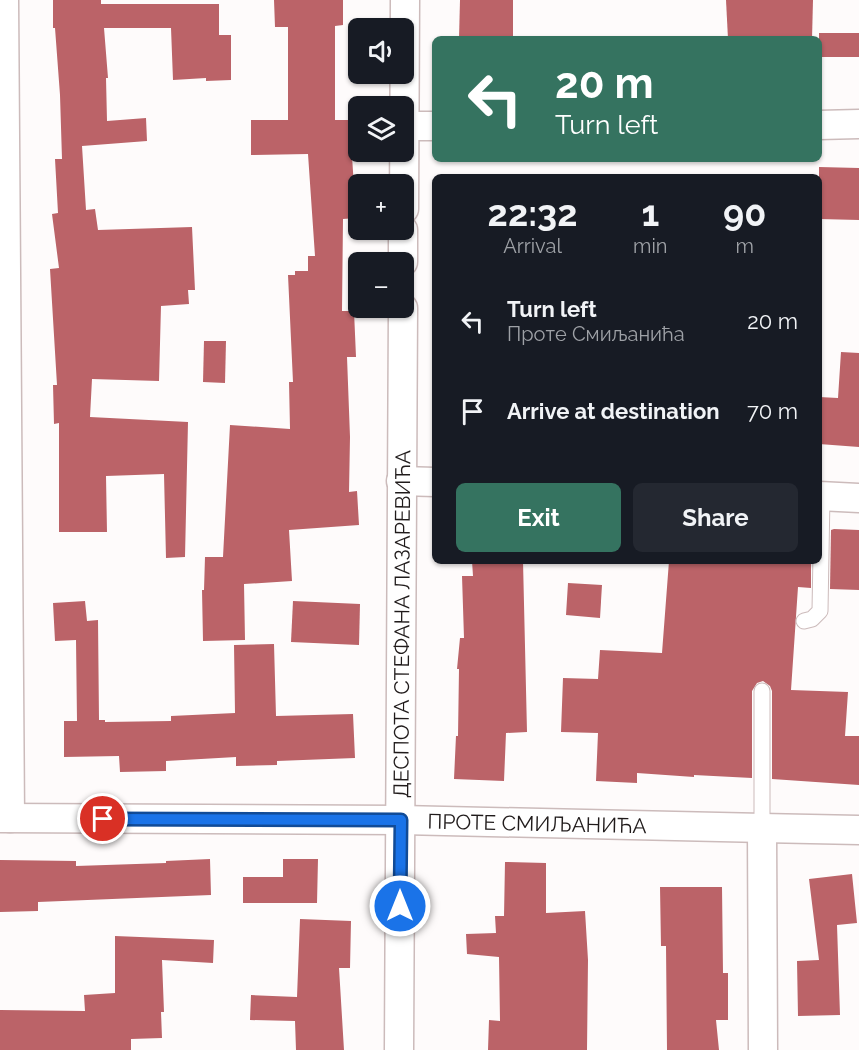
<!DOCTYPE html>
<html lang="en">
<head>
<meta charset="utf-8">
<style>
  :root { --surface:#171b24; --page:#242831; --text:#f1f3f6; --muted:#9ea1a6; --accent:#357360 }
  body { margin:0; font-family:Raleway,sans-serif; background:var(--page); color:var(--text); height:100vh; display:flex; flex-direction:column; font-size:22px; white-space:nowrap }
  * { box-sizing:border-box; margin:0 }
  p { font-size:20px; color:var(--muted) }
  .icon { flex:none; width:33px; height:33px; fill:none; stroke:currentColor; stroke-width:2; stroke-linecap:round; stroke-linejoin:round }
  .map { position:relative; flex:1; overflow:hidden }
  .sheet { position:absolute; left:432px; top:174px; width:390px; height:390px; display:flex; flex-direction:column; background:var(--surface); border-radius:9px; box-shadow:0 2px 4px #0004 }
  .sheet>* { flex:none }
  .banner { position:absolute; left:432px; top:36px; width:390px; height:126px; border-radius:9px; box-shadow:0 2px 4px #0004; background:#357360; color:#fff; overflow:hidden }
  .tools { position:absolute; left:348px; top:18px; display:grid; gap:12px }
  .tools a { display:grid; place-items:center; width:66px; height:66px; border-radius:9px; background:var(--surface); box-shadow:0 2px 4px #0004; font-size:30px }
  .pin { position:absolute; display:grid; place-items:center; width:51px; height:51px; color:#fff; margin:-26px; border:3px solid #fff; border-radius:50%; box-shadow:0 2px 6px #0007 }
  .me { position:absolute; width:66px; margin:-33px; rotate:0deg; stroke-linejoin:round; filter:drop-shadow(0 0 4px #0008) }
  .turn { display:flex; align-items:center; gap:21px; height:126px; padding:0 24px; font-size:27px }
  .turn .icon { width:78px; height:78px; stroke-width:2.5 }
  .turn b { display:block; font-size:42px; line-height:51px }
  .eta { display:flex; justify-content:space-evenly; align-items:center; height:102px; text-align:center }
  .eta b { font-size:36px; font-weight:700; line-height:42px }
  .button { display:flex; gap:12px; margin-top:auto; padding:12px 24px }
  .button a { flex:1; height:69px; border-radius:9px; background:var(--accent); color:#fff; font-size:24px; font-weight:700; line-height:69px; text-align:center }
  .button a+a { background:var(--page); color:var(--text) }
  ul { padding:0; list-style:none }
  li { display:flex; align-items:center; gap:18px; height:90px; padding:0 24px }
  li div { flex:1 }
  li b { display:block; font-size:22px }
  li em { font-style:normal }
  .map>svg:first-child { display:block }
</style>
</head>
<body>
<div class="map">
<svg width="859" height="1050" viewBox="0 0 859 1050">
  <rect width="100%" height="100%" fill="#fefbfb"/>
  <g fill="#bb6368">
    <path d="M53,0h48v4h118v31h12v45l-25,1v-3l-33,2 -2,-52h-67l4,50h-2l1,43 39,-3 1,23 -65,5 4,64 9,-1 3,21 94,-3 3,63h-7l1,14 -28,2 -2,75 -67,-2 -2,38 98,5 -3,135 -19,1 -2,-84 -58,2 1,56h-48v-109l-5,1 -1,-39h4l-7,-116 9,-1 -7,-54 6,-1 -3,-54h7l-2,-64 -5,-67h-2z"/>
    <path d="M274,0h69v25l-8,1v94h21l-1,36h-3l4,62 -13,1 -1,92h12l2,46h-9l3,80 -1,55 8,-1 2,34 -70,5 3,51 -48,3 1,56 -42,1 -1,-51h2l1,-33h18l7,-132 60,4 -1,-47h4l-5,-107h7v-4h13v-15h7l-7,-102 -57,1v-35h37v-93h-13z"/>
    <path d="M460,0h53v39h-54z"/>
    <path d="M726,0h87l-1,39h-84z"/>
    <rect x="819" y="33" width="40" height="24"/>
    <path d="M819,167l40,1v52l-40,-1z"/>
    <path d="M204,341h22l-1,42 -22,-1z"/>
    <path d="M841,352l18,1v94l-40,-3v-47l19,1z"/>
    <path d="M834,529l25,1v60l-29,-1 1,-59z"/>
    <path d="M472,561h51l4,171 -21,1 -2,48 -50,-2 2,-43h2l1,-67h-2l3,-31h4l-2,-62h11z"/>
    <path d="M669,561h142v27l-13,-1 -7,103 57,2 -3,44h14v49l-87,-6v-88l-2,-5 -7,-5 -6,2 -5,8v87l-58,-3v2l-57,-4v10l-41,-2 2,-48 -37,-1 2,-54 35,1 2,-29 62,3z"/>
    <path d="M568,583l34,2 -2,33 -34,-3z"/>
    <path d="M85,601l2,20 11,-1 1,100h6v2l66,-1v-5l64,-3 -1,-68 40,-1 2,72 77,-2 2,44 -78,3v4l-41,1v-9l-70,4v10l-46,1 -1,-16 -55,1v-36h13l-1,-81 -21,1 -2,-38z"/>
    <path d="M293,601l67,3 -1,41 -68,-3z"/>
    <path d="M210,859l1,36 -173,7v9l-38,1v-52l76,1v5l90,-3v-2z"/>
    <path d="M283,859h35l-1,44h-74v-26h40z"/>
    <path d="M505,862l41,1v50l39,-2 3,49 -1,90h-99l1,-30 11,1 -1,-64 -32,-3 -1,-20 30,-1 -1,-17h9z"/>
    <path d="M852,874l5,49 -20,2 3,90 -42,1 -1,-55 22,-1 -10,-81z"/>
    <path d="M660,887h62l1,86h5v47h-12l3,30h-52l-1,-104h-5z"/>
    <path d="M300,919l51,2 -1,47h-11l5,82h-48l-1,-29 -45,-1 1,-25 46,2z"/>
    <path d="M115,936l99,4 -1,23 -51,-3 2,52h-3l1,26 -31,1v11h-131v-40l85,1 -1,-16 31,-2z"/>
  </g>
  <g fill="none" stroke-linecap="round" stroke-linejoin="round">
    <g stroke="#cbb" stroke-width="17">
      <g id="service">
        <path d="M804,621l8,-2 8,-8 2,-115"/>
        <path d="M762,828v-137"/>
      </g>
    </g>
    <g stroke="#cbb" stroke-width="31">
      <g id="minor">
        <path d="M4,0l6,818"/>
        <path d="M819,125l40,-1"/>
        <path d="M404,126h31"/>
        <path d="M404,209l1,-209"/>
        <path d="M403,262v-32"/>
        <path d="M401,481l34,1"/>
        <path d="M819,496l40,2"/>
        <path id="s1" d="M0,818l401,2 458,10"/>
        <path d="M762,828l1,222"/>
        <path id="s2" d="M399,1050l4,-742"/>
      </g>
    </g>
    <use href="#service" stroke="#fff" stroke-width="15"/>
    <use href="#minor" stroke="#fff" stroke-width="28"/>
  </g>
  <g fill="none" stroke-linecap="round" stroke-linejoin="round">
    <g stroke="#114b97" stroke-width="15">
      <path id="route" d="M103,819l298,1 -1,86"/>
    </g>
    <use href="#route" stroke="#1a73e8" stroke-width="10"/>
  </g>
  <g text-anchor="middle" dominant-baseline="central" stroke-width="4.5" stroke-linejoin="round" paint-order="stroke">
    <g font-size="21" fill="#201b1b" stroke="#fefbfb">
      <text stroke="none"><textPath href="#s2" startOffset="426">ДЕСПОТА СТЕФАНА ЛАЗАРЕВИЋА</textPath></text>
      <text stroke="none"><textPath href="#s1" startOffset="537">ПРОТЕ СМИЉАНИЋА</textPath></text>
    </g>
  </g>
</svg>
<div class="tools">
<a><svg class="icon" aria-label="sound" viewBox="0 0 24 24"><path d="M4 9h4l5-4v14l-5-4H4zM17 9q2 3 0 6"/></svg></a>
<a><svg class="icon" aria-label="layers" viewBox="0 0 24 24"><path d="M12 4l9 5-9 5-9-5zM3 14l9 5 9-5"/></svg></a>
<a>+</a>
<a>−</a>
</div>
<div class="pin" style="left:103px;top:819px;background:#d93025"><svg class="icon" aria-label="arrive" viewBox="0 0 24 24"><path d="M6 21V4h12l-3 4 3 4H6"/></svg></div>
<svg class="me" style="left:400px;top:906px" viewBox="-20 -20 40 40"><circle r="17" fill="#1a73e8" stroke="#fff" stroke-width="3"/><path d="M0-11L8 9 0 5-8 9z" fill="#fff"/></svg>
<div class="banner">
<div class="turn"><svg class="icon" aria-label="left" viewBox="0 0 24 24"><path d="M17 20v-9H6M10 6l-5 5 5 5"/></svg><div><b>20 m</b>Turn left</div></div>
</div>
<section class="sheet">
<div class="eta">
<div><b>22:32</b><p>Arrival</p></div>
<div><b>1</b><p>min</p></div>
<div><b>90</b><p>m</p></div>
</div>
<ul>
<li><svg class="icon" aria-label="left" viewBox="0 0 24 24"><path d="M17 20v-9H6M10 6l-5 5 5 5"/></svg><div><b>Turn left</b><p>Проте Смиљанића</p></div><em>20 m</em></li>
<li><svg class="icon" aria-label="arrive" viewBox="0 0 24 24"><path d="M6 21V4h12l-3 4 3 4H6"/></svg><div><b>Arrive at destination</b></div><em>70 m</em></li>
</ul>
<div class="button"><a>Exit</a><a>Share</a></div>
</section>
</div>
</body>
</html>
